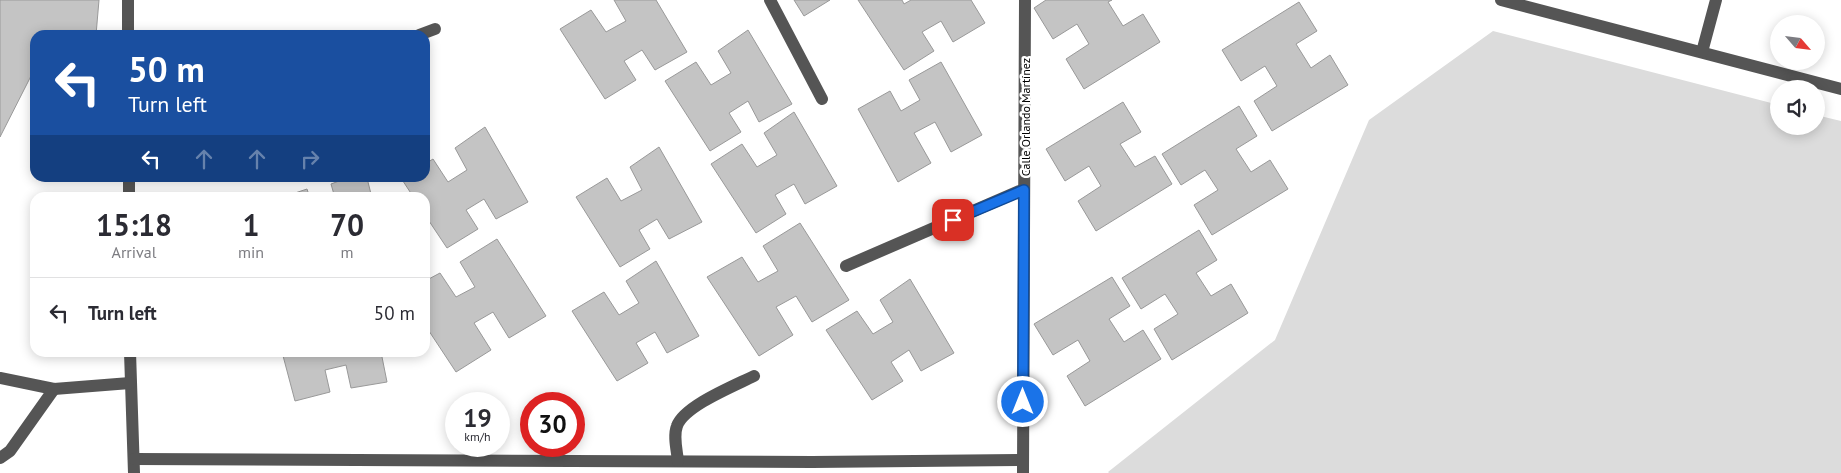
<!DOCTYPE html>
<html lang="en">
<head>
<meta charset="utf-8">
<style>
  :root { --surface:#fff; --page:#f7f7f7; --text:#2b2b33; --muted:#7c7c81; --line:#e1e1e2 }
  body { margin:0; font-family:"PT Sans",sans-serif; background:var(--page); color:var(--text); height:100vh; display:flex; flex-direction:column; font-size:19px; white-space:nowrap }
  * { box-sizing:border-box; margin:0 }
  p { font-size:16px; color:var(--muted) }
  .icon { flex:none; width:28px; height:28px; fill:none; stroke:currentColor; stroke-width:2; stroke-linecap:round; stroke-linejoin:round }
  .map { position:relative; flex:1; overflow:hidden }
  .side { position:absolute; left:30px; top:192px; width:400px; height:165px; display:flex; flex-direction:column; background:var(--surface); border-radius:15px; box-shadow:0 2px 12px #0003 }
  .side>* { flex:none }
  .banner { position:absolute; left:30px; top:30px; width:400px; height:152px; border-radius:15px; box-shadow:0 2px 12px #0003; background:#1a4fa0; color:#fff; overflow:hidden }
  .needle { width:32px; rotate:118deg }
  .controls { position:absolute; left:1770px; top:15px; display:grid; gap:10px }
  .controls a { display:grid; place-items:center; width:55px; height:55px; border-radius:50%; background:var(--surface); box-shadow:0 2px 12px #0003; font-size:25px }
  .speed { position:absolute; left:445px; top:392px; display:flex; gap:10px; font-size:25px; font-weight:700; text-align:center }
  .speed>* { display:grid; place-content:center; width:65px; height:65px; border-radius:50%; background:var(--surface); box-shadow:0 2px 12px #0003; line-height:1 }
  .speed small { font-size:12px; font-weight:400 }
  .speed .limit { border:8px solid #d22; background:#fff; color:#111 }
  .pin { position:absolute; display:grid; place-items:center; width:42px; height:42px; color:#fff; margin:-21px; border-radius:10px; box-shadow:0 2px 8px #0006 }
  .me { position:absolute; width:55px; margin:-28px; rotate:0deg; stroke-linejoin:round; filter:drop-shadow(0 0 4px #0008) }
  .turn { display:flex; align-items:center; gap:18px; height:105px; padding:0 15px; font-size:22px }
  .turn .icon { width:65px; height:65px; stroke-width:2.5 }
  .turn b { display:block; font-size:35px; line-height:42px }
  .lanes { display:flex; align-items:center; height:48px; padding:0 15px; background:#0003; justify-content:center; gap:25px; direction:ltr }
  .lanes .off { opacity:.35 }
  .eta { display:flex; justify-content:space-evenly; align-items:center; height:85px; text-align:center }
  .eta b { font-size:30px; font-weight:600; line-height:35px }
  ul { padding:0; list-style:none }
  li { display:flex; align-items:center; gap:15px; height:70px; padding:0 15px; border-top:1px solid var(--line) }
  li div { flex:1 }
  li b { display:block; font-size:19px }
  li em { font-style:normal }
  .map>svg:first-child { display:block }
</style>
</head>
<body>
<div class="map">
<svg width="1841" height="473" viewBox="0 0 1841 473">
  <rect width="100%" height="100%" fill="#fff"/>
  <path fill="#dcdcdc" d="M1493,31l286,74v21h37v-11l25,6v352h-732l-1,-1 167,-132 94,-220z"/>
  <g fill="#c4c4c4" stroke="#999">
    <path d="M0,0h99l-3,35h-61v41h-4l-31,61z"/>
    <path d="M614,0h42l31,52 -32,18 -13,-20 -18,11 12,19 -31,19 -45,-70 31,-19 15,22 20,-11z"/>
    <path d="M794,0h36l-26,16z"/>
    <path d="M858,0h44l2,4 7,-4h60l14,23 -32,19 -12,-21 -19,11 12,19 -30,19z"/>
    <path d="M1046,0h66l-4,2 15,24 20,-12 17,28 -76,47 -18,-30 23,-15 -12,-20 -24,15 -19,-31z"/>
    <path d="M1299,2l18,29 -21,13 15,24 19,-13 18,30 -76,46 -18,-30 23,-15 -12,-20 -24,15 -19,-31z"/>
    <path d="M748,30l44,74 -33,18 -11,-21 -19,12 12,19 -31,19 -45,-70 31,-19 15,23 20,-12 -13,-22z"/>
    <path d="M941,62l41,73 -31,17 -16,-30 -21,11 17,30 -33,19 -40,-73 32,-18 11,20 19,-11 -11,-20z"/>
    <path d="M1123,102l18,30 -21,12 15,23 20,-11 17,28 -76,47 -18,-30 23,-15 -12,-20 -24,15 -19,-32z"/>
    <path d="M1239,106l18,30 -21,13 15,23 19,-12 18,29 -76,46 -18,-30 24,-15 -13,-20 -24,15 -19,-31z"/>
    <path d="M794,112l43,74 -32,18 -11,-20 -19,11 11,19 -30,19 -45,-69 31,-20 15,23 20,-12 -13,-22z"/>
    <path d="M485,127l43,75 -32,17 -12,-20 -18,11 12,19 -31,19 -22,-33v-17h-11l-13,-20h24v-14l8,-5 15,23 19,-12 -12,-22z"/>
    <path d="M659,147l43,75 -33,17 -12,-20 -18,11 11,19 -30,18 -44,-70 31,-19 14,23 21,-11 -12,-23z"/>
    <path d="M347,178h20l5,20h-37l-4,-14z"/>
    <path d="M307,189l3,9h-30z"/>
    <path d="M800,223l49,77 -37,22 -16,-26 -20,11 17,28 -34,21 -52,-79 35,-20 16,25 20,-11 -15,-25z"/>
    <path d="M1199,230l18,30 -21,13 15,23 20,-12 17,29 -76,47 -18,-31 24,-15 -13,-20 -24,15 -19,-31z"/>
    <path d="M497,239l49,77 -37,22 -16,-26 -19,11 17,27 -35,22 -31,-47v-44l15,-8 16,24 19,-10 -15,-25z"/>
    <path d="M656,261l43,75 -32,17 -12,-21 -19,11 12,20 -31,18 -45,-70 32,-19 15,23 20,-12 -13,-22z"/>
    <path d="M1112,277l18,29 -21,13 15,23 19,-12 18,29 -76,47 -18,-30 23,-15 -12,-21 -25,15 -19,-31z"/>
    <path d="M910,279l44,74 -33,18 -12,-21 -18,12 12,19 -31,19 -46,-70 31,-19 16,23 20,-12 -13,-22z"/>
    <path d="M282,352h99l6,30 -36,6 -5,-23 -21,5 5,22 -35,9z"/>
  </g>
  <g fill="none" stroke-linecap="round" stroke-linejoin="round">
    <g stroke="#555" stroke-width="12">
      <path d="M770,0l52,99"/>
      <path d="M1501,0l340,89"/>
      <path d="M128,35v-35"/>
      <path d="M419,35l16,-6"/>
      <path d="M1702,52l14,-52"/>
      <path d="M129,178v20"/>
      <path d="M846,266l178,-77"/>
      <path d="M130,352l4,121"/>
      <path d="M0,378l54,11 76,-6"/>
      <path d="M0,458l10,-7 44,-62"/>
      <path d="M134,459l678,3 211,-2"/>
      <path d="M678,461c-1,-10 -5,-25 -1,-35 7,-20 57,-40 77,-50"/>
      <path d="M1023,473l2,-473"/>
    </g>
  </g>
  <g fill="none" stroke-linecap="round" stroke-linejoin="round">
    <g stroke="#114b97" stroke-width="12">
      <path id="route" d="M953,220l71,-30 -1,212"/>
    </g>
    <use href="#route" stroke="#1a73e8" stroke-width="9"/>
  </g>
  <g text-anchor="middle" dominant-baseline="central" stroke-width="5" stroke-linejoin="round" paint-order="stroke">
    <g font-size="12" fill="#000" stroke="#fff">
      <text transform="translate(1025 117) rotate(-90)">Calle Orlando Martínez</text>
    </g>
  </g>
</svg>
<div class="controls">
<a><svg class="needle" viewBox="-14 -14 28 28"><path d="M0-13l5 13h-10z" fill="#e53935"/><path d="M0 13l5-13h-10z" fill="#7c7c81"/></svg></a>
<a><svg class="icon" aria-label="sound" viewBox="0 0 24 24"><path d="M4 9h4l5-4v14l-5-4H4zM17 9q2 3 0 6"/></svg></a>
</div>
<div class="speed"><div>19<small>km/h</small></div><div class="limit">30</div></div>
<div class="pin" style="left:953px;top:220px;background:#d93025"><svg class="icon" aria-label="arrive" viewBox="0 0 24 24"><path d="M6 21V4h12l-3 4 3 4H6"/></svg></div>
<svg class="me" style="left:1023px;top:402px" viewBox="-20 -20 40 40"><circle r="17" fill="#1a73e8" stroke="#fff" stroke-width="3"/><path d="M0-11L8 9 0 5-8 9z" fill="#fff"/></svg>
<div class="banner">
<div class="turn"><svg class="icon" aria-label="left" viewBox="0 0 24 24"><path d="M17 20v-9H6M10 6l-5 5 5 5"/></svg><div><b>50 m</b>Turn left</div></div>
<div class="lanes"><svg class="icon" aria-label="left" viewBox="0 0 24 24"><path d="M17 20v-9H6M10 6l-5 5 5 5"/></svg><svg class="icon off" aria-label="ahead" viewBox="0 0 24 24"><path d="M12 20V5M6 11l6-6 6 6"/></svg><svg class="icon off" aria-label="ahead" viewBox="0 0 24 24"><path d="M12 20V5M6 11l6-6 6 6"/></svg><svg class="icon off" aria-label="right" viewBox="0 0 24 24"><path d="M7 20v-9h11M14 6l5 5-5 5"/></svg></div>
</div>
<section class="side">
<div class="eta">
<div><b>15:18</b><p>Arrival</p></div>
<div><b>1</b><p>min</p></div>
<div><b>70</b><p>m</p></div>
</div>
<ul>
<li><svg class="icon" aria-label="left" viewBox="0 0 24 24"><path d="M17 20v-9H6M10 6l-5 5 5 5"/></svg><div><b>Turn left</b></div><em>50 m</em></li>
</ul>
</section>
</div>
</body>
</html>
